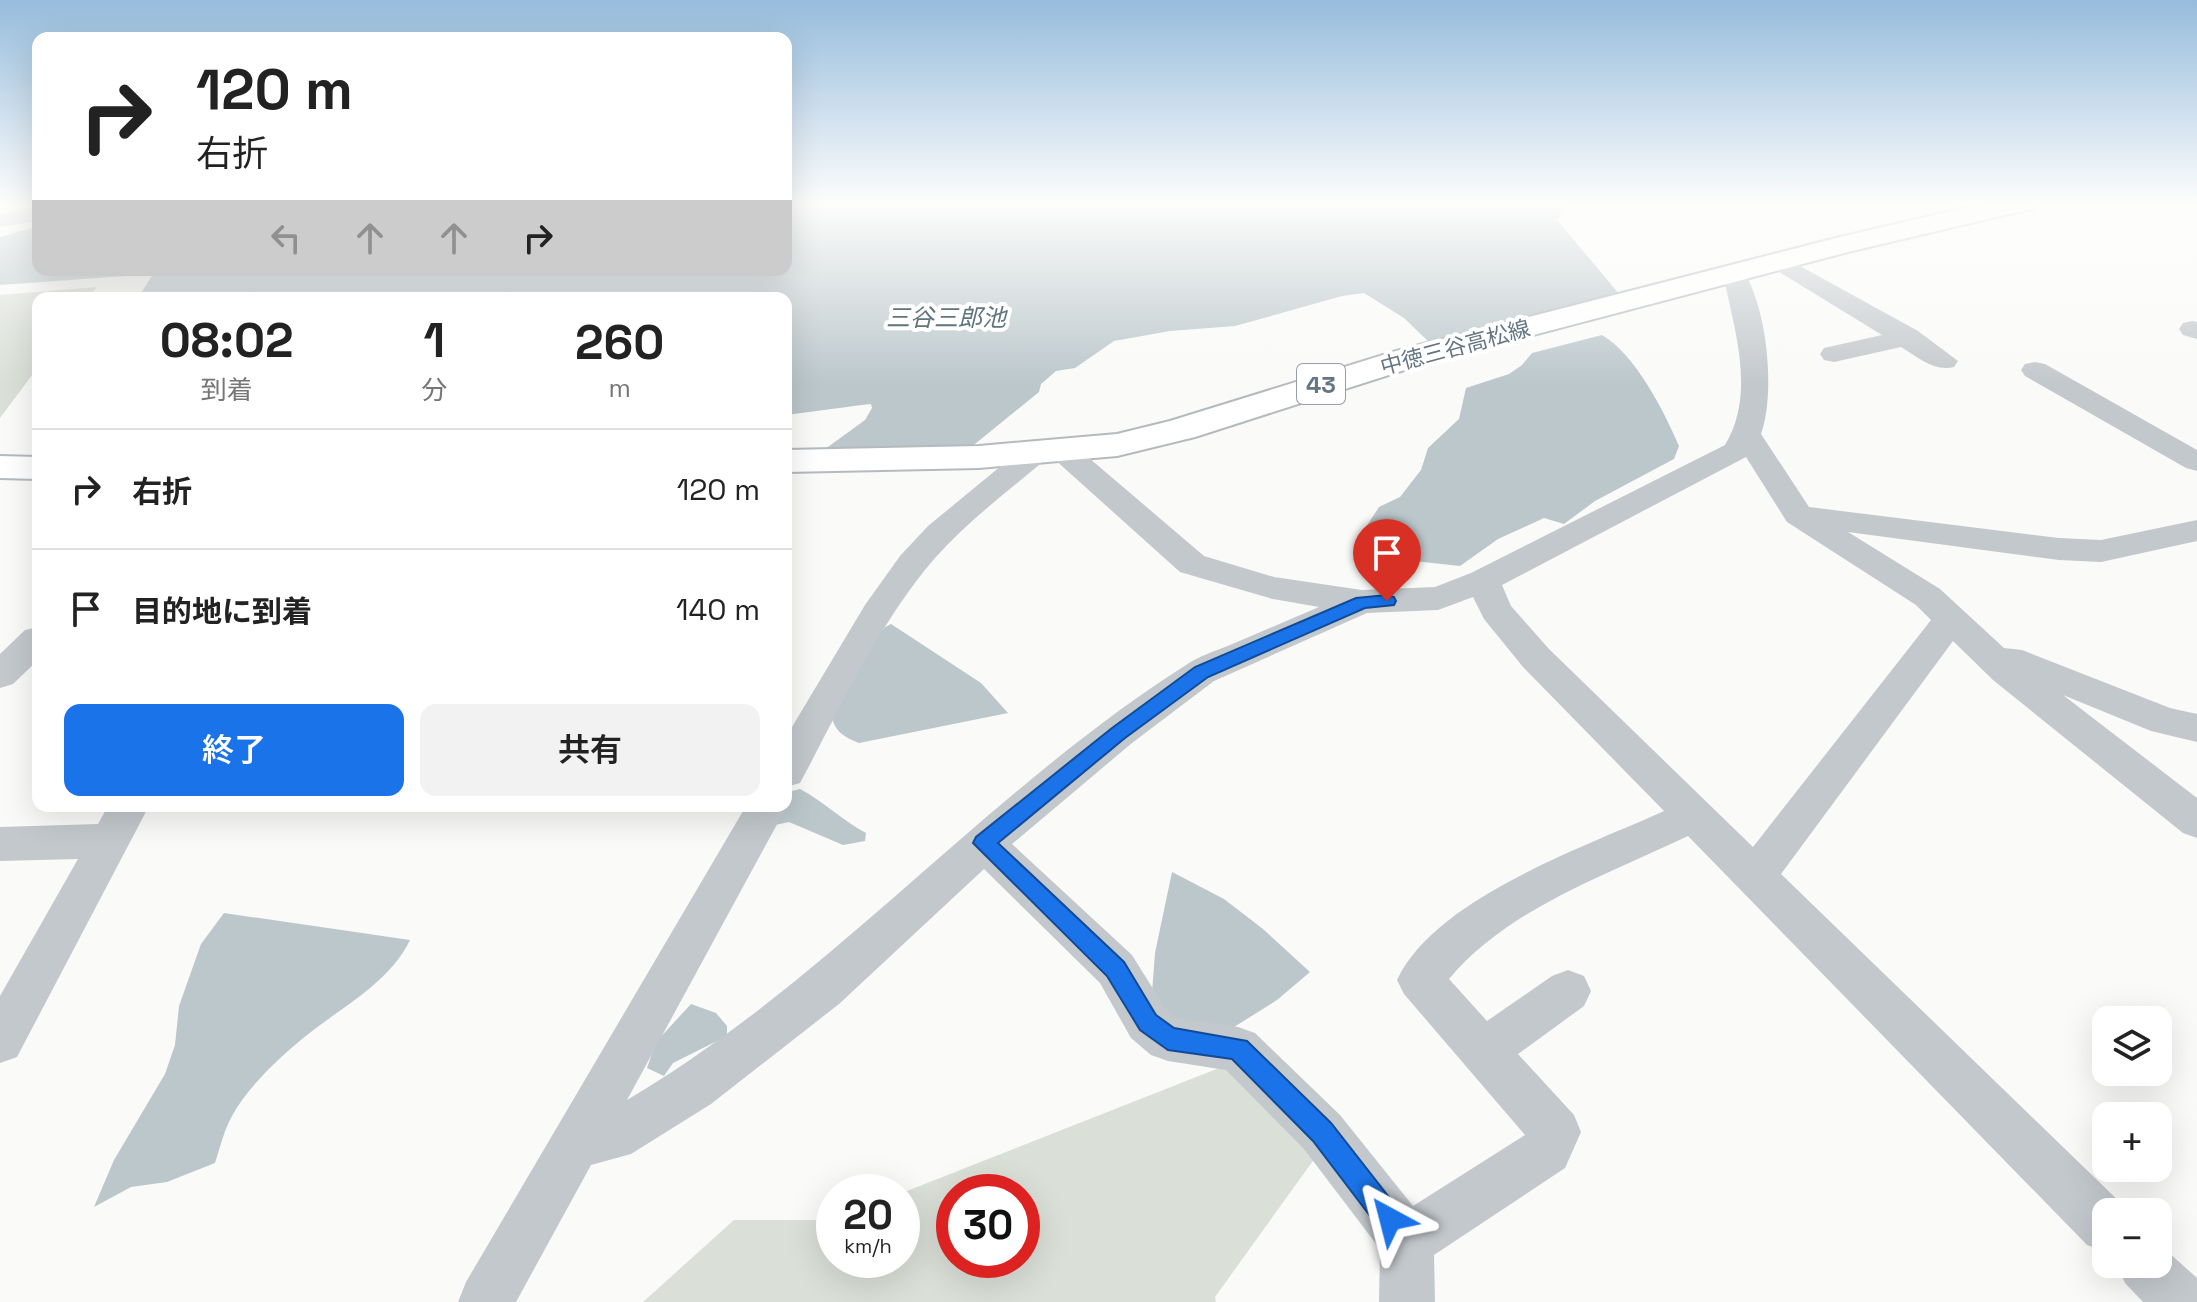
<!DOCTYPE html>
<html lang="ja">
<head>
<meta charset="utf-8">
<style>
  :root { --surface:#fff; --page:#f2f2f2; --text:#222; --muted:#767676; --line:#e0e0e0; --accent:#1a73e8 }
  body { margin:0; font-family:"Space Grotesk","Noto Sans JP",sans-serif; background:var(--page); color:var(--text); height:100vh; display:flex; flex-direction:column; font-size:30px; white-space:nowrap }
  * { box-sizing:border-box; margin:0 }
  p { font-size:26px; color:var(--muted) }
  .icon { flex:none; width:44px; height:44px; fill:none; stroke:currentColor; stroke-width:2; stroke-linecap:round; stroke-linejoin:round }
  .map { position:relative; flex:1; overflow:hidden }
  .panel { position:absolute; left:32px; top:292px; width:760px; height:520px; display:flex; flex-direction:column; background:var(--surface); border-radius:16px; box-shadow:0 8px 32px #0002 }
  .panel>* { flex:none }
  .guide { position:absolute; left:32px; top:32px; width:760px; height:244px; border-radius:16px; box-shadow:0 8px 32px #0002; background:#fff; color:var(--text); overflow:hidden }
  .tools { position:absolute; left:2092px; top:1006px; display:grid; gap:16px }
  .tools a { display:grid; place-items:center; width:80px; height:80px; border-radius:16px; background:var(--surface); box-shadow:0 8px 32px #0002; font-size:40px }
  .speed { position:absolute; left:816px; top:1174px; display:flex; gap:16px; font-size:40px; font-weight:700; text-align:center }
  .speed>* { display:grid; place-content:center; width:104px; height:104px; border-radius:50%; background:var(--surface); box-shadow:0 8px 32px #0002; line-height:1 }
  .speed small { font-size:20px; font-weight:400 }
  .speed .limit { border:12px solid #d22; background:#fff; color:#111 }
  .pin { position:absolute; display:grid; place-items:center; width:68px; height:68px; color:#fff; margin:-82px -34px; border-radius:50% 50% 50% 0; rotate:-45deg; box-shadow:0 0 8px #0007 }
  .pin .icon { rotate:45deg }
  .me { position:absolute; width:88px; margin:-44px; rotate:322deg; stroke-linejoin:round; filter:drop-shadow(0 0 6px #0008) }
  .turn { display:flex; align-items:center; gap:28px; height:168px; padding:0 32px; font-size:36px }
  .turn .icon { width:104px; height:104px; stroke-width:2.5 }
  .turn b { display:block; font-size:56px; line-height:68px }
  .lanes { display:flex; align-items:center; height:76px; padding:0 32px; background:#0003; justify-content:center; gap:40px; direction:ltr }
  .lanes .off { opacity:.35 }
  .eta { display:flex; justify-content:space-evenly; align-items:center; height:136px; text-align:center }
  .eta b { font-size:48px; font-weight:600; line-height:56px }
  .button { display:flex; gap:16px; margin-top:auto; padding:16px 32px }
  .button a { flex:1; height:92px; border-radius:16px; background:var(--accent); color:#fff; font-size:32px; font-weight:600; line-height:92px; text-align:center }
  .button a+a { background:var(--page); color:var(--text) }
  ul { padding:0; list-style:none }
  li { display:flex; align-items:center; gap:24px; height:120px; padding:0 32px; border-top:2px solid var(--line) }
  li div { flex:1 }
  li b { display:block; font-size:30px }
  li em { font-style:normal }
  .map>svg:first-child { display:block }
</style>
</head>
<body>
<div class="map">
<svg width="2197" height="1302" viewBox="0 0 2197 1302">
  <rect width="100%" height="100%" fill="#fafaf8"/>
  <g fill="#dadfd7" fill-rule="evenodd">
    <path d="M97,287l-9,11h-50v69l-38,51v-123z"/>
    <path d="M1242,1059l73,99 -100,139 1,5h-573l91,-82h100v40h68v-67zM954,1192h68v68h-68z"/>
  </g>
  <g fill="#bbc7cb">
    <path d="M786,202h784l-13,18 63,75 -148,36 -37,13 -6,-2 -25,-24 -40,-25 -22,3 -107,30 -65,5 -56,10 -39,27 -19,3 -15,13 -2,8 -69,56 -149,4 44,-32 7,-12 -1,-4 -9,1 -76,10v-117h-648l15,-24 -153,11v-48l35,-10 -2,6 5,5v32h748z"/>
    <path d="M1602,335c33,19 62,76 77,111l-5,13 -79,42 -31,23 -20,-6 -46,21 -38,27 -65,-7 -27,-35 11,-17 21,-10 21,-27 7,-22 31,-29 7,-31 43,-14 13,-9 10,-12z"/>
    <path d="M891,624l90,59 27,30 -149,30c-15,-6 -24,-11 -28,-28l41,-81z"/>
    <path d="M800,789c24,13 42,31 66,44l-1,8 -22,4 -54,-23 -14,3 11,-19 2,-14z"/>
    <path d="M1172,872l52,27 39,30 47,43 -33,28 -54,34 -43,-4 -29,-24 4,-53z"/>
    <path d="M224,913l186,27c-21,44 -72,69 -108,99 -24,20 -55,49 -70,77 -8,14 -12,32 -17,47l-48,19 -36,5 -37,20 20,-47 51,-86 10,-29 4,-39 22,-62z"/>
    <path d="M691,1004l25,9 11,13v10l-54,27 -9,13 -17,-8 9,-26z"/>
  </g>
  <g fill="none" stroke-linecap="round" stroke-linejoin="round">
    <g stroke="#b5babe" stroke-width="4">
      <g id="major">
        <path d="M1990,202h49l-4,6 -183,43 -432,114 -225,72 -78,19 -138,12 -193,4v-22l193,-4 138,-12 53,-13 226,-70 440,-113z"/>
        <path d="M0,456l38,1v22l-38,-1z"/>
      </g>
    </g>
    <g fill="#c3c8cc" fill-rule="evenodd">
      <path d="M38,207v14l-38,6v-14z"/>
      <path d="M1780,255l138,76 40,30 -4,6c-20,5 -36,-10 -53,-20l-67,15 -10,-2 -4,-6 4,-6 58,-13 -111,-68 -3,-5 3,-5z"/>
      <path d="M1733,267l9,2c25,36 34,123 19,165l48,73 250,31 42,2 96,-20v21l-96,21 -42,-2 -211,-28 92,57 64,59 18,2 148,58 27,6v28l-46,-11 -88,-36 134,103v40l-14,-5 -190,-153 -40,-39 -172,233 344,333 2,5h-21v40l-19,-7 -399,-409c-81,39 -180,72 -239,143l38,42 65,-45 16,-6 16,6 7,15 -7,15 -66,48 56,61 7,17 -16,36 -131,87 1,47h-56l1,-53 -76,-100 -78,-79 -58,-9 -17,-6 -20,-17 -31,-55 -116,-114 -145,135 -128,100 -80,50 -40,11 -75,137h-58l8,-20 280,-476h40v-2l1,2 -160,294c205,-121 359,-308 559,-435 13,-9 29,-14 44,-20 30,-13 59,-25 89,-38l-46,-8 -93,-27 -127,-114 -4,-6 4,-6 11,-3 11,3 129,110 70,21 88,13 73,-3 36,-14 254,-128c30,-50 11,-109 0,-162l-4,-9 3,-5zM1746,457l41,65 129,83 15,15 -178,227 -204,-198 -38,-43 -9,-21zM1473,597l11,22 39,48 141,144c-79,36 -229,87 -267,169l7,14 121,141 -112,71 -73,-91 -85,-82 -17,-6 -60,-9 -13,-10 -33,-53 -120,-111 120,-101 82,-62 153,-68 71,-3z"/>
      <path d="M2192,321l5,1v17l-14,-4 -4,-6 4,-6z"/>
      <path d="M2035,362l10,2 152,86v21l-11,-3 -161,-92 -4,-6 4,-6z"/>
      <path d="M1034,445l11,3 4,6 -4,6c-38,32 -77,61 -110,98 -57,66 -94,149 -135,225l-14,4v-50l79,-132 35,-49 28,-30 95,-78z"/>
      <path d="M38,627v33l-25,24 -13,4v-34l25,-24z"/>
      <path d="M108,806h41l-132,251 -17,6v-67l78,-137 -78,2v-34l98,-3z"/>
      <path d="M2158,1243l39,35v24h-54l-18,-19 -8,-19h41z"/>
    </g>
    <use href="#major" fill="#fff" fill-rule="evenodd"/>
  </g>
  <linearGradient id="sky" x2="0" y2="1"><stop stop-color="#96bcdc"/><stop offset="0.53" stop-color="#fdfdfc"/><stop offset="1" stop-color="#fdfdfc" stop-opacity="0"/></linearGradient>
  <rect width="2197" height="384" fill="url(#sky)"/>
  <path fill="#1a73e8" stroke="#114b97" stroke-width="2" d="M1387,595l7,2 2,4 -2,4 -29,3 -157,69 -83,61 -127,105 126,119 32,53 18,13 73,13 84,82 68,87 4,9 -4,10 -9,4 -10,-4 -67,-88 -81,-82 -64,-9 -28,-20 -33,-54 -134,-133 3,-6 136,-109 83,-61 161,-69z"/>
  <g text-anchor="middle" dominant-baseline="central" stroke-width="8" stroke-linejoin="round" paint-order="stroke">
    <g font-size="22" fill="#657683" stroke="#fff">
      <text transform="translate(1455 347) rotate(-15)">中徳三谷高松線</text>
    </g>
    <g font-size="24" font-style="italic" fill="#60757c" stroke="#fff">
      <text x="946" y="317">三谷三郎池</text>
    </g>
    <rect fill="#fff" stroke="#939fa8" stroke-width="2" x="1297" y="364" width="48" height="40" rx="6"/>
    <g font-size="24" font-weight="bold" fill="#657683">
      <text x="1321" y="384">43</text>
    </g>
  </g>
</svg>
<div class="tools">
<a><svg class="icon" aria-label="layers" viewBox="0 0 24 24"><path d="M12 4l9 5-9 5-9-5zM3 14l9 5 9-5"/></svg></a>
<a>+</a>
<a>−</a>
</div>
<div class="speed"><div>20<small>km/h</small></div><div class="limit">30</div></div>
<div class="pin" style="left:1387px;top:601px;background:#d93025"><svg class="icon" aria-label="arrive" viewBox="0 0 24 24"><path d="M6 21V4h12l-3 4 3 4H6"/></svg></div>
<svg class="me" style="left:1390px;top:1219px" viewBox="-20 -20 40 40"><path d="M0-17L14 15 0 8-14 15z" fill="#1a73e8" stroke="#fff" stroke-width="4"/></svg>
<div class="guide">
<div class="turn"><svg class="icon" aria-label="right" viewBox="0 0 24 24"><path d="M7 20v-9h11M14 6l5 5-5 5"/></svg><div><b>120 m</b>右折</div></div>
<div class="lanes"><svg class="icon off" aria-label="left" viewBox="0 0 24 24"><path d="M17 20v-9H6M10 6l-5 5 5 5"/></svg><svg class="icon off" aria-label="ahead" viewBox="0 0 24 24"><path d="M12 20V5M6 11l6-6 6 6"/></svg><svg class="icon off" aria-label="ahead" viewBox="0 0 24 24"><path d="M12 20V5M6 11l6-6 6 6"/></svg><svg class="icon" aria-label="right" viewBox="0 0 24 24"><path d="M7 20v-9h11M14 6l5 5-5 5"/></svg></div>
</div>
<section class="panel">
<div class="eta">
<div><b>08:02</b><p>到着</p></div>
<div><b>1</b><p>分</p></div>
<div><b>260</b><p>m</p></div>
</div>
<ul>
<li><svg class="icon" aria-label="right" viewBox="0 0 24 24"><path d="M7 20v-9h11M14 6l5 5-5 5"/></svg><div><b>右折</b></div><em>120 m</em></li>
<li><svg class="icon" aria-label="arrive" viewBox="0 0 24 24"><path d="M6 21V4h12l-3 4 3 4H6"/></svg><div><b>目的地に到着</b></div><em>140 m</em></li>
</ul>
<div class="button"><a>終了</a><a>共有</a></div>
</section>
</div>
</body>
</html>
